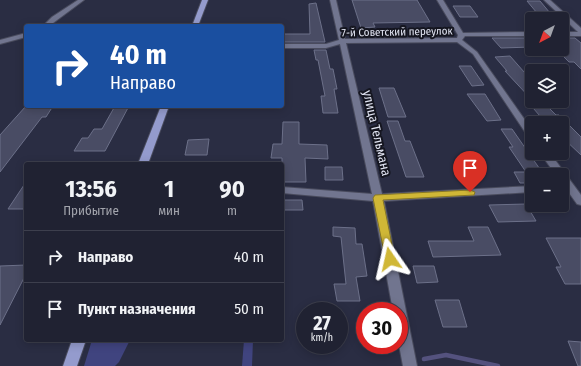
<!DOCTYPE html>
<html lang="ru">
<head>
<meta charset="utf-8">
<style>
  :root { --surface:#202232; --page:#2d2f3e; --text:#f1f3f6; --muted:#a2a4ac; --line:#3d3f4d }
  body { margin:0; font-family:"Fira Sans Condensed",sans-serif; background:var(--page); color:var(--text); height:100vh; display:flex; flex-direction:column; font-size:15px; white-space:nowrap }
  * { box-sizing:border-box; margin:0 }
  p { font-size:13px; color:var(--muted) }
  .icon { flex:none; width:22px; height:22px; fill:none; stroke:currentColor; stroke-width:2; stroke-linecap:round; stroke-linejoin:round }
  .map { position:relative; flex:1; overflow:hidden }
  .side { position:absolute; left:24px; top:162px; width:260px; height:180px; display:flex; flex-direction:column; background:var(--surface); border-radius:4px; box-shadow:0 2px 10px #0003,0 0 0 1px var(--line) }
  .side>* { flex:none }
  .banner { position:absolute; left:24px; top:24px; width:260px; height:84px; border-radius:4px; box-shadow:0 2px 10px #0003,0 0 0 1px var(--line); background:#1a4fa0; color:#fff; overflow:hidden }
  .needle { width:26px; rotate:221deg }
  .buttons { position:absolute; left:525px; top:12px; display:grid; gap:8px }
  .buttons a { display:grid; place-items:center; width:44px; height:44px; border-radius:4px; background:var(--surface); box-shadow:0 2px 10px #0003,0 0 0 1px var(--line); font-size:20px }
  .speed { position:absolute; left:296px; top:302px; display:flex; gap:8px; font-size:20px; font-weight:700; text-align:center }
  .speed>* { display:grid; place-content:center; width:52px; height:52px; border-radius:50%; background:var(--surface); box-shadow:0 2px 10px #0003,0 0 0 1px var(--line); line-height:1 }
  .speed small { font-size:10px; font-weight:400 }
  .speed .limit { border:6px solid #d22; background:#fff; color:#111 }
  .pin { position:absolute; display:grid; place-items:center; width:34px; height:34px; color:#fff; margin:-41px -17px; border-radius:50% 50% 50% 0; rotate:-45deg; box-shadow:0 0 4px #0007 }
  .pin .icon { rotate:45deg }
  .me { position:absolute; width:44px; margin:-22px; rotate:349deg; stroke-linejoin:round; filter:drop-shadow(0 0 3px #0008) }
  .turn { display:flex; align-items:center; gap:14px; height:84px; padding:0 20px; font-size:18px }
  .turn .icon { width:52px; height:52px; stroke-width:2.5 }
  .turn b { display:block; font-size:28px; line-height:34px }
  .eta { display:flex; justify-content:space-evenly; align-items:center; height:68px; text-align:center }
  .eta b { font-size:24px; font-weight:700; line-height:28px }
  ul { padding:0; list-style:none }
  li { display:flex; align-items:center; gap:12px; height:52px; padding:0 20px; border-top:1px solid var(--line) }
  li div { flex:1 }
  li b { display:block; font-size:15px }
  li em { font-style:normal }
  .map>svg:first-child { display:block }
</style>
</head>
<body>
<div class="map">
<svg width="581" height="366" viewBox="0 0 581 366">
  <rect width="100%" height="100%" fill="#2a2d43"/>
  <g fill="#40447f">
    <path d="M92,340h38l-11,22 -4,4h-31z"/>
    <path d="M244,340h9l-1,26h-10z"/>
  </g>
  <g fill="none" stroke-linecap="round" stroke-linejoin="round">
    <path stroke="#54527e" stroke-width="4.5" d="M424,359l22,-4 52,11"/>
  </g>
  <g fill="#494c64" stroke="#6c7089">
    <path d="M352,0h65l13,22 -57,1 2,4 -14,1z"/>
    <path d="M527,1h13l10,12h-13z"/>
    <path d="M316,3l9,39h-42v-8h27l-1,-30z"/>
    <path d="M453,6h17l8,11h-18z"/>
    <path d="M492,38h40v9l-31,1z"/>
    <path d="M562,38h13l6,5v26l-7,-7h-5l-7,-7z"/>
    <path d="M326,50l4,19h3l4,20h-3l4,24h-15l-2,-17h4l-7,-36h-2l-2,-10z"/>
    <path d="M510,56l22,25v19l-27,-29h2l-12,-14z"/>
    <path d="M459,66h12l13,19 -12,1z"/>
    <path d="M379,88h15l12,29h-18z"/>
    <path d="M467,94h18l16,26 -14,1z"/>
    <path d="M527,101h15l14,14h3l22,22v18l-19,-18v-14h-16z"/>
    <path d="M26,106h27l-7,11h-4l-42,55v-37z"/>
    <path d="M115,106h14l-24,45h-31l8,-13h6l6,-9h8z"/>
    <path d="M387,121h11l7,20h5l14,36h-18z"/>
    <path d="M283,122h16v22l28,1 1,14 -23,-1 1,24h-24v-24h-11l2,-14h9z"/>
    <path d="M501,129h11l32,46h-12v8h-12l-6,-11h12l-17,-25h4z"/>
    <path d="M209,139l-2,16h-22l3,-15z"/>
    <path d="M325,167h17l1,13h-18z"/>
    <path d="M26,182v27h-18z"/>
    <path d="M282,200h20l1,10h-21z"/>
    <path d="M526,204l10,17 -38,1 -9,-17z"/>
    <path d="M333,227l22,1 1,16h6l5,32 -11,1 4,24h-23l-3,-17h12l-5,-47 -8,-1z"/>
    <path d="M468,227h20l13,28 -68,2 -5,-16h46z"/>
    <path d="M546,238h35v46h-16l-9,-17h5z"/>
    <path d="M26,265v9l-26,51v-59z"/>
    <path d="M413,266h21l4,16 -21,1z"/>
    <path d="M435,300h24l8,27h-24z"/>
    <path d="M568,341l13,1v24h-3z"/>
  </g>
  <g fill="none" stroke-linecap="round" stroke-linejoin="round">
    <g stroke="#494b5d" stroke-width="2">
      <g id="minor">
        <path d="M78,0h6l-35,26h-6l9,-9z"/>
        <path d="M330,0h6l9,39 112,-1 1,-3 -21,-35h6l20,33 69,-1v4h-67l-3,4 15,12 55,78v9l-3,-1 -56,-84 -16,-12 -111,1 36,151 150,-8v6l-148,9 33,165h-14l-4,-21v-34h-6l-20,-110 -91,-8v-6l90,7 -32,-150 -14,4h-44v-4h44l13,-4z"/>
        <path d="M544,0h6l31,28v8h-19v-4h16z"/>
        <path d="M26,33v4l-26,7v-4z"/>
        <path d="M540,153h10l31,42v10l-4,-1 -15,-21v-8h-6z"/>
      </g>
    </g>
    <g stroke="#494b5d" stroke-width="2">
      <g id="major">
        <path d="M202,0h6l-10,26h-6z"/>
        <path d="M161,106h8l-21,58h-10z"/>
        <path d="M72,340h14l-9,26h-14z"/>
      </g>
    </g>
    <use href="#minor" fill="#71758f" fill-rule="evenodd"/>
    <use href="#major" fill="#949bcd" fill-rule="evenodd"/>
  </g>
  <path fill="#d0b736" stroke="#877723" d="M470,190l5,2 -1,3 -91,5 12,59 -5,4 -4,-1 -13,-64 2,-3z"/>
  <g text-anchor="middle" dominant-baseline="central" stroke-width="4" stroke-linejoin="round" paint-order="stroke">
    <g font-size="11" fill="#e1e4f2" stroke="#151620">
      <text transform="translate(397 32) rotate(-1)">7-й Советский переулок</text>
    </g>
    <g font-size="13" fill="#e1e4f2" stroke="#151620">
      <text transform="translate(377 133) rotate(77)">улица Тельмана</text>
    </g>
  </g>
</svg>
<div class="buttons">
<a><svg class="needle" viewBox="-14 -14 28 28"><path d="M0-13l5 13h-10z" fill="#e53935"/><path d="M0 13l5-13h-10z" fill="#a2a4ac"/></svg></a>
<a><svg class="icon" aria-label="layers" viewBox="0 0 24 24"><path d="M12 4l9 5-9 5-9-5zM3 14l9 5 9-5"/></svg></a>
<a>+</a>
<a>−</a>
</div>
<div class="speed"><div>27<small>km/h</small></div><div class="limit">30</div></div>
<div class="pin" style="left:470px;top:192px;background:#d93025"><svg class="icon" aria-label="arrive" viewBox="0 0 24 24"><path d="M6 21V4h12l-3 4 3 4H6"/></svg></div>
<svg class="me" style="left:390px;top:259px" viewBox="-20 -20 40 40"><path d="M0-17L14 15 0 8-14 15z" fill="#d0b736" stroke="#fff" stroke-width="4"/></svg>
<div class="banner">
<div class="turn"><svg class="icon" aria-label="right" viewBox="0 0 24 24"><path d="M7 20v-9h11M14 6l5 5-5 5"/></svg><div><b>40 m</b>Направо</div></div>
</div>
<section class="side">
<div class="eta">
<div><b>13:56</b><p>Прибытие</p></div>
<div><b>1</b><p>мин</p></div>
<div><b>90</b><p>m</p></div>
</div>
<ul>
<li><svg class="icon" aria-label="right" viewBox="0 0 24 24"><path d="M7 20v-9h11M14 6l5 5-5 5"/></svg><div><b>Направо</b></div><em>40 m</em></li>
<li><svg class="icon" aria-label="arrive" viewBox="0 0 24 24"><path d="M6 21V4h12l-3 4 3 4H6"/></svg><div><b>Пункт назначения</b></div><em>50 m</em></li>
</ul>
</section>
</div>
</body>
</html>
